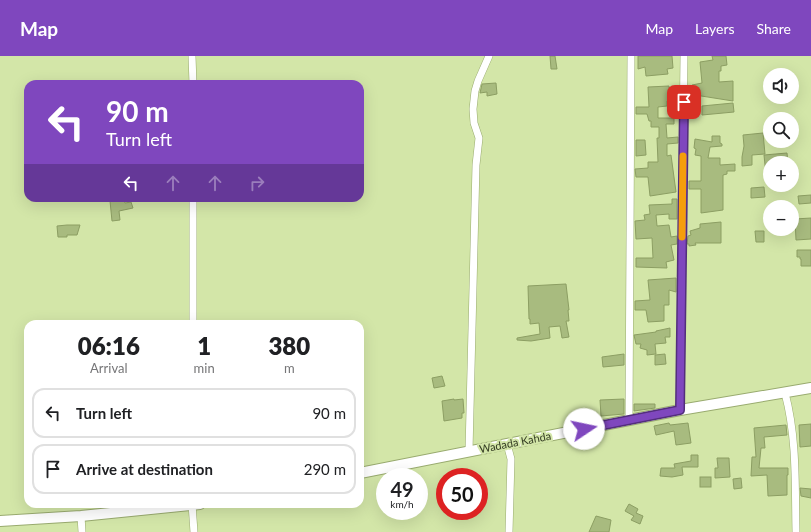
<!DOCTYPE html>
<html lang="en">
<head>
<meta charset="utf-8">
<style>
  :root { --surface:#fff; --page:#f2f2f2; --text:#202124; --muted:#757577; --line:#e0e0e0; --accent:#7f47be }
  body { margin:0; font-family:Lato,sans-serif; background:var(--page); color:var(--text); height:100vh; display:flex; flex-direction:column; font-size:15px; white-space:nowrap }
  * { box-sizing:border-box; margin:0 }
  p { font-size:13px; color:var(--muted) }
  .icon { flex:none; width:22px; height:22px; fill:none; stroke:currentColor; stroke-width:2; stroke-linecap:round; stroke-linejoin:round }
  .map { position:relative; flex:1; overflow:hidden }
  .details { position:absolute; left:24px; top:264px; width:340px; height:188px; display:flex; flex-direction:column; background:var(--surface); border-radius:12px; box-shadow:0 4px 16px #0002 }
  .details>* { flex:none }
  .banner { position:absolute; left:24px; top:24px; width:340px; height:122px; border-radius:12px; box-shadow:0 4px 16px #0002; background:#7f47be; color:#fff; overflow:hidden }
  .fabs { position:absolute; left:763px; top:12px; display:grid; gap:8px }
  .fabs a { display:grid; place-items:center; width:36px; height:36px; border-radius:50%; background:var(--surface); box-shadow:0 4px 16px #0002; font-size:20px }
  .speed { position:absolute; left:376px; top:412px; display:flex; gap:8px; font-size:20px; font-weight:700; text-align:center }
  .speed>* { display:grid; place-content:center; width:52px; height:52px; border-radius:50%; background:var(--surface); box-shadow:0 4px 16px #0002; line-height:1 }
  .speed small { font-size:10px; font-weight:400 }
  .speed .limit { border:6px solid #d22; background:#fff; color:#111 }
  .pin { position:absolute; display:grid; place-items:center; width:34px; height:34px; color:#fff; margin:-17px; border-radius:8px; box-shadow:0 2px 6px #0006 }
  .me { position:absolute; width:44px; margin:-22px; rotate:79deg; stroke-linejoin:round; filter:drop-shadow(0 0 3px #0008) }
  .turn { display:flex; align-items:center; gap:14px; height:84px; padding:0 16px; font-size:18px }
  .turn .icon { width:52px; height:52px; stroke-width:2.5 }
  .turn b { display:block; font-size:28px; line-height:34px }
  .lanes { display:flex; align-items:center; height:38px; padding:0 16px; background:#0003; justify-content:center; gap:20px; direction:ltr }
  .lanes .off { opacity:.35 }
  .eta { display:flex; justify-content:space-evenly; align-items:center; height:68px; text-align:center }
  .eta b { font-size:24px; font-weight:800; line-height:28px }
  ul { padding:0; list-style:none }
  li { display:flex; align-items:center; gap:12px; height:50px; margin:0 8px 6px; padding:0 8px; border:2px solid var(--line); border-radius:12px }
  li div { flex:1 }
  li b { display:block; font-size:15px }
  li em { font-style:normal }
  header { display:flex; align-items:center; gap:24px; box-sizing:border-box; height:56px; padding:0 20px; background:var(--accent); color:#fff }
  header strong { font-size:19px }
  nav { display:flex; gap:22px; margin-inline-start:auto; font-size:14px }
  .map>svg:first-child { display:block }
</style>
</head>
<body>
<header>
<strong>Map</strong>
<nav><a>Map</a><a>Layers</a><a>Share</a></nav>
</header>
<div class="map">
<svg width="811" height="476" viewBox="0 0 811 476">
  <rect width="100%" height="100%" fill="#d3e6a8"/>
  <g fill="#a8bb7f" stroke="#8c9e63">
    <path d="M550,0h5l2,13h-6z"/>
    <path d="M638,0h34l1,12 -6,1 1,5 -22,2 -1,-9 -7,2z"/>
    <path d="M712,0h14l1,9 -6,1v5h-2v11l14,-1v20l-38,-6 -3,-10 10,-2 -2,-21 13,-2z"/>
    <path d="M496,27l1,11 -10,2v-4l-7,1 2,-9z"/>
    <path d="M669,30l1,15h-3v5l-9,1v11h16v6h-8l1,14 11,-1v6l-11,1v12l4,-1 5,37 -26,4 -2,-19h-12l-1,-8 13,-1v-6h10l-1,-24h2v-11h-8v-6h-2l-2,-7h-11v-7h13l-1,-20z"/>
    <path d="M733,47l1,9 -32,3v-9z"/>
    <path d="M763,77l2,21 -13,1v10l-10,1v-9l2,-11 -1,-11z"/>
    <path d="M712,80h8v7l2,1v2l-12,1 -2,11h12v7l15,-1v7h-8v3l-4,1v35l-22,3v-24h-12v-8h12v-25l-6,-1 1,-6 -2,-1 1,-9 17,3z"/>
    <path d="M636,84h9l1,15 -10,1z"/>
    <path d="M787,97l1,10h-18v11l-4,1 -2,-20z"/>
    <path d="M764,131l1,10 -14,1v-10z"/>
    <path d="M811,139v8l-12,1 -1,-8z"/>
    <path d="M672,143h5v20h-8v-5l-13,1 1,11 12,-1 2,12 6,-1v8l-6,1 3,15 -8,2 1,6 -31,-1v-9h17l-1,-20 -16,1 -1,-18 10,-1 -1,-5 6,-1 -1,-9 23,-1z"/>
    <path d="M110,145h14l1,2 6,-1 2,6 -14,3 1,9 -8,1z"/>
    <path d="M811,162v21l-15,1 -1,-21z"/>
    <path d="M721,166v21h-26l1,2 -7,1v-2h-2l1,-8 3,-1 -1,-4 10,-3v-4z"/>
    <path d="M67,169h13l-3,10h-10v2h-9l-1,-11z"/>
    <path d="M755,175h9v11h-8z"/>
    <path d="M797,194h14v16h-10v-7h-1v-2h-3z"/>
    <path d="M676,222v14l-7,-2v15h-5v16l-16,1 -2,-12h-11v-9l15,-1 -2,-20z"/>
    <path d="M566,228l3,26h-1l1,11h-3l3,16 -7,1 -2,-12 -11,1 1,11 -19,3 -14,-1v-2l23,-4 -1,-11 -9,1v-5h-1l-1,-33z"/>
    <path d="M670,272v9h-5l1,6 -11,1 1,10 -9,1v-5l-7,-2 1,-4h-5l-2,-9 22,-3v-1z"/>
    <path d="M624,298v11l-21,2 -1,-10z"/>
    <path d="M665,298l1,10 -11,1v-10z"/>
    <path d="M442,320l3,10 -11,2 -2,-10z"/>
    <path d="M454,343v1l9,-1 1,14h-2v5l-18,3 -2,-20z"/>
    <path d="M624,343v15l-23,2 -1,-16z"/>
    <path d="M634,348h21v4l-21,3z"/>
    <path d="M669,367l1,2 18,-2 3,20 -15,2 -2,-14 -18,4 -2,-9z"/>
    <path d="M811,368v22l-11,1 -1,-22z"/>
    <path d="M786,369l1,10 -23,2 1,11h-4l-2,20h29v7h-1v20l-19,1 -1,-21 -16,1 1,-19h4l-2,-29z"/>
    <path d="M691,399h7v12h-16l1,8 -11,2 -12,-1 1,-8h14l-1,-4 17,-3z"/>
    <path d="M717,402h12l1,19 -15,1v-10h3z"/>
    <rect x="700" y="421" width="11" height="10"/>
    <path d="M741,422l1,10 -8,1 -1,-10z"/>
    <path d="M800,432l11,1v9l-10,-2z"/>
    <path d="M629,448l9,5 -2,4 7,3 -3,8 -9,-4 3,-4 -9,-5z"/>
    <path d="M596,460l15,4 -2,12h-20z"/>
  </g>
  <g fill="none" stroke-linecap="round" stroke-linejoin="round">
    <g stroke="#99ab6f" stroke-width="8">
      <g id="street">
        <path d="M192,0l1,28"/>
        <path d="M193,268v-126"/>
        <path d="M785,337c12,45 10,92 11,139"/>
        <path d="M680,354l4,-354"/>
        <path d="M629,364l2,-364"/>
        <path d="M507,388l4,15 -2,73"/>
        <path d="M469,395l7,-286 3,-27 -5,-15 -1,-14 2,-18 3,-10 11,-25"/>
        <path d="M192,448l2,28"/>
        <path d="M81,460l1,16"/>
      </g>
    </g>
    <g stroke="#99ab6f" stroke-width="12">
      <g id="secondary">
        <path d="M360,417l320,-63 131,-22"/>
        <path d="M0,465l81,-5 119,-12"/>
      </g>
    </g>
    <use href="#street" stroke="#fff" stroke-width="7"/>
    <use href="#secondary" stroke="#fff" stroke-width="10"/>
  </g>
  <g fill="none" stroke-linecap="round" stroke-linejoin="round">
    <g stroke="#532e7c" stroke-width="10">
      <path id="route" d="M584,373l96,-19 4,-308"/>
    </g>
    <use href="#route" stroke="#7f47be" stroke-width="7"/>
    <path stroke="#f59e0b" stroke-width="7" d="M682,181l1,-81"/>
  </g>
  <g text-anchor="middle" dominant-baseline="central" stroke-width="4" stroke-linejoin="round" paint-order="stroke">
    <g font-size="11" fill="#333b22" stroke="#d3e6a8">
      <text transform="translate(515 386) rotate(-11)">Wadada Kahda</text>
    </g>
  </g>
</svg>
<div class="fabs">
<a><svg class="icon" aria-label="sound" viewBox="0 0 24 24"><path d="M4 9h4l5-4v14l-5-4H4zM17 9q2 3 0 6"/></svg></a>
<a><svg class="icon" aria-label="search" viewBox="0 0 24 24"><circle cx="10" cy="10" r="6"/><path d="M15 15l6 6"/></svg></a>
<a>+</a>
<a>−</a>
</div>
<div class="speed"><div>49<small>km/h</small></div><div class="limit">50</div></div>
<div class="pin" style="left:684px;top:46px;background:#d93025"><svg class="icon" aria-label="arrive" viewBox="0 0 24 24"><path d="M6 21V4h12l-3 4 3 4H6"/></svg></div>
<svg class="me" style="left:584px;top:373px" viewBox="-20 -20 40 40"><circle r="19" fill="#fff"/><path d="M0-13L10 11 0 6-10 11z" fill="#7f47be"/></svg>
<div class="banner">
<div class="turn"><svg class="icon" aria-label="left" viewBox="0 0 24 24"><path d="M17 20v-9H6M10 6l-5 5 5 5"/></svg><div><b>90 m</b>Turn left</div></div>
<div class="lanes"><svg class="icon" aria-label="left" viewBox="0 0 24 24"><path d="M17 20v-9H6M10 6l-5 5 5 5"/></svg><svg class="icon off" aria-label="ahead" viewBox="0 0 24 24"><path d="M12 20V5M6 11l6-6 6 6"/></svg><svg class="icon off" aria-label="ahead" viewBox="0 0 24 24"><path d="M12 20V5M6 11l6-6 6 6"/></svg><svg class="icon off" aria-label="right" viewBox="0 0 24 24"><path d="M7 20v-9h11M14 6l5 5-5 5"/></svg></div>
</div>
<section class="details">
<div class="eta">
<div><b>06:16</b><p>Arrival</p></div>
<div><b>1</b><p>min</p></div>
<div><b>380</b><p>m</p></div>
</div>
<ul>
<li><svg class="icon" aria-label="left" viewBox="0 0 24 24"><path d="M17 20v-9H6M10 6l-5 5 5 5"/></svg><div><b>Turn left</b></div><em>90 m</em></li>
<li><svg class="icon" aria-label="arrive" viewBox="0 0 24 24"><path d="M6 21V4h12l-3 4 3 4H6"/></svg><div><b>Arrive at destination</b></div><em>290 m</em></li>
</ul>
</section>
</div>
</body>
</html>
